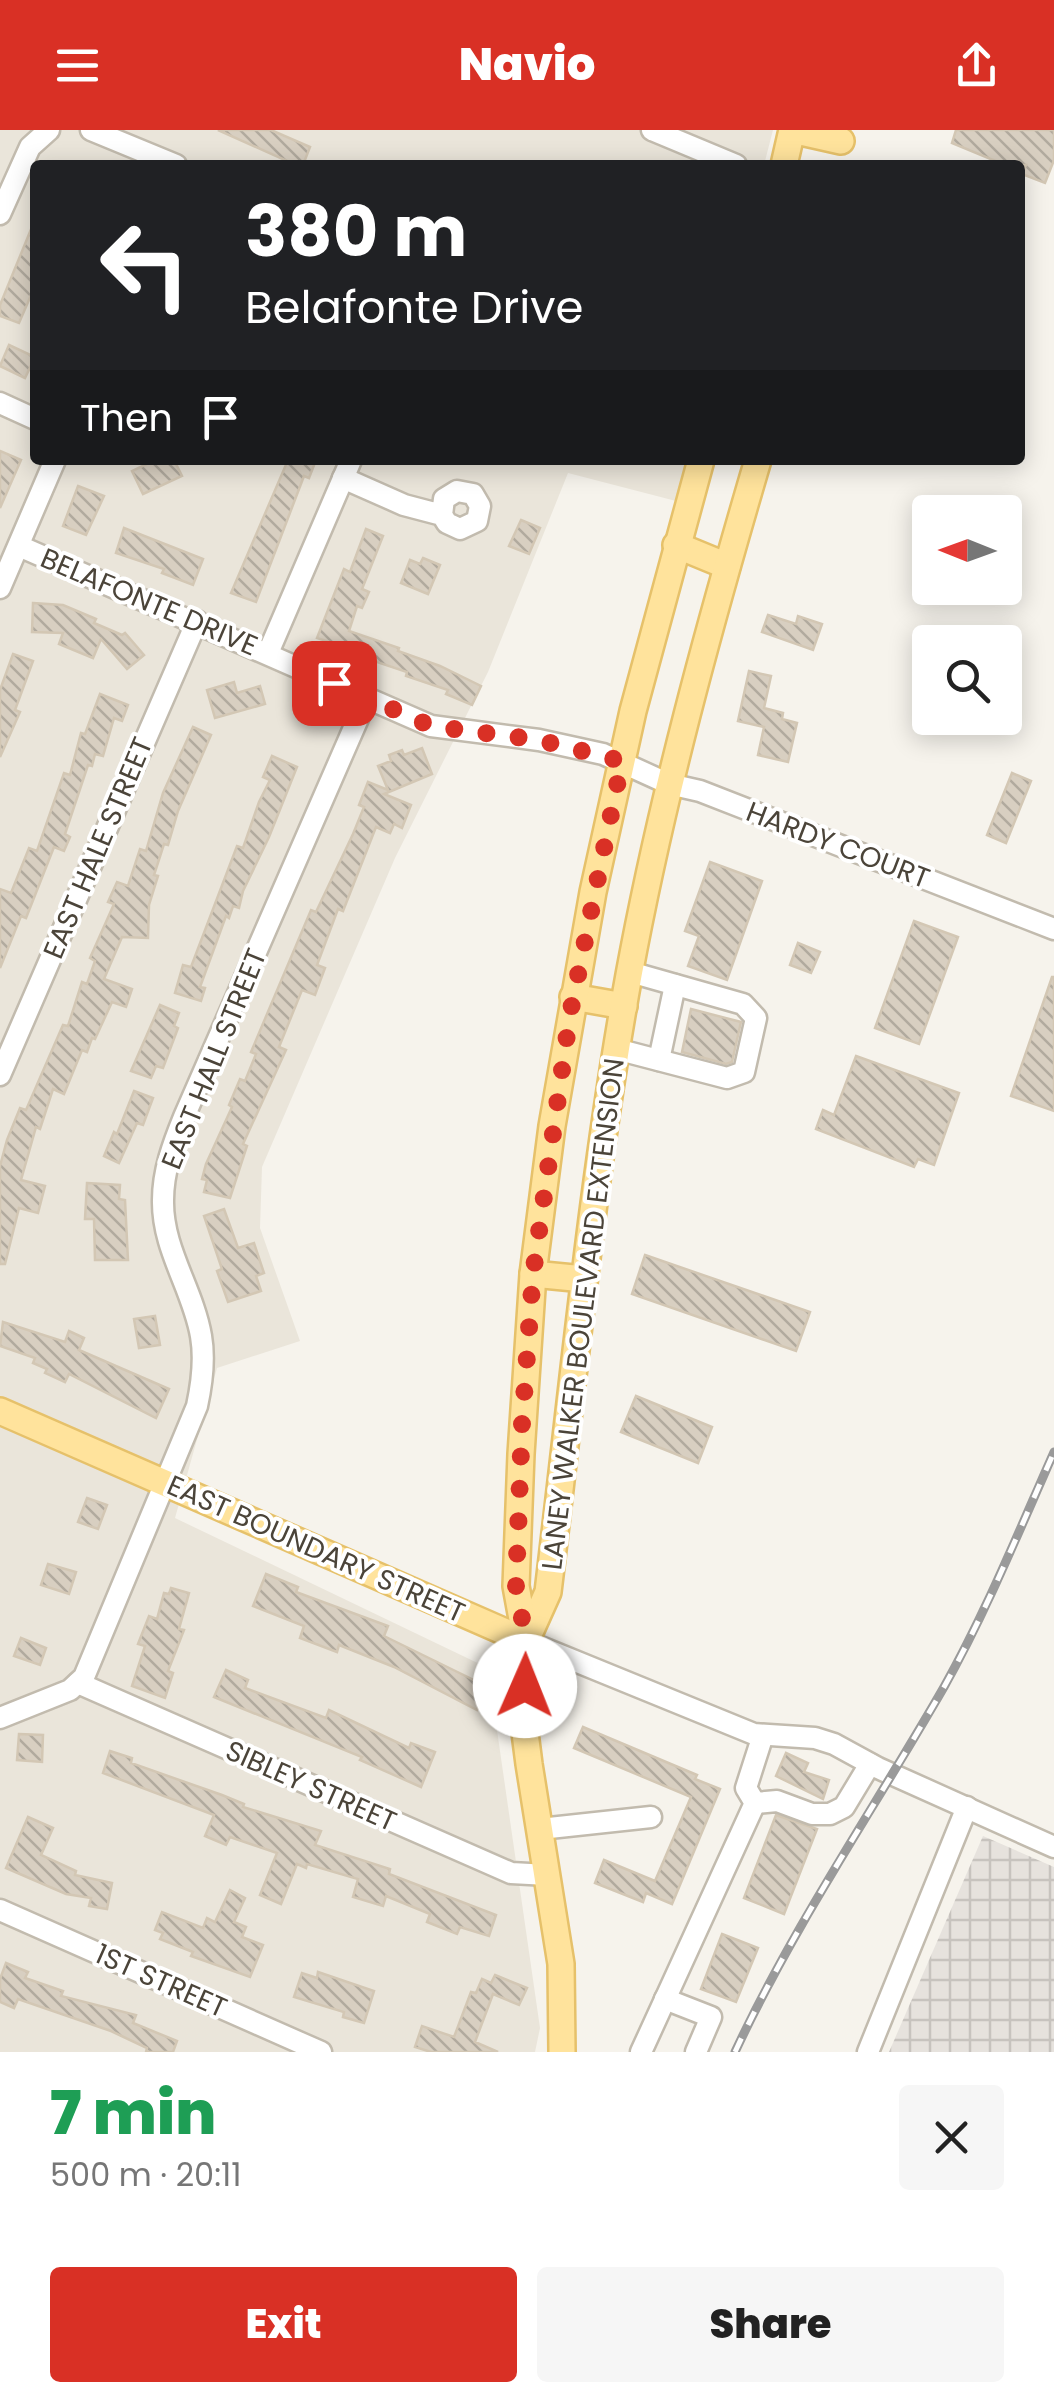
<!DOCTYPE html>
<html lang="en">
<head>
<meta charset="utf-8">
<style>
  :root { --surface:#fff; --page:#f6f6f6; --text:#222; --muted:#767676; --accent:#d93025 }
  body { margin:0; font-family:Poppins,sans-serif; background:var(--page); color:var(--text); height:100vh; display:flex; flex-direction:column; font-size:38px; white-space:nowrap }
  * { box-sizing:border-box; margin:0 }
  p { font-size:32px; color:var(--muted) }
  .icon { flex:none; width:55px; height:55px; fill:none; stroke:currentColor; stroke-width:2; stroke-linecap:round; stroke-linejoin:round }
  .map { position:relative; height:1922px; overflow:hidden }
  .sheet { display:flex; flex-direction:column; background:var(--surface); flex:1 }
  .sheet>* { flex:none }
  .guide { position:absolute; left:30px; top:30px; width:995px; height:305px; border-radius:10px; box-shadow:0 5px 25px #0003; background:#202124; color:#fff; overflow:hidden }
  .needle { width:65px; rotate:271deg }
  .controls { position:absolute; left:912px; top:365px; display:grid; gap:20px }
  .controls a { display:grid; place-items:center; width:110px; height:110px; border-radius:10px; background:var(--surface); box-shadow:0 5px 25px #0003; font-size:50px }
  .pin { position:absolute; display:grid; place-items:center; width:85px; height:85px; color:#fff; margin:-42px; border-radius:20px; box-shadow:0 5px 15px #0006 }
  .me { position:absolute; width:110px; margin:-55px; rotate:1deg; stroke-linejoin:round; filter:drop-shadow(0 0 8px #0008) }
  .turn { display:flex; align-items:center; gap:35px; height:210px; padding:0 50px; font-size:45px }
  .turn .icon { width:130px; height:130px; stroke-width:2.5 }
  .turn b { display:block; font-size:70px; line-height:85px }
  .then { display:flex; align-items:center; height:95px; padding:0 50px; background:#0003; gap:20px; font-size:38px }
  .round { display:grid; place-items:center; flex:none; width:105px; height:105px; border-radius:10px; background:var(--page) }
  .head { display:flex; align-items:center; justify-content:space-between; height:170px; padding:0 50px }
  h1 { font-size:60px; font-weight:800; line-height:75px; color:#1e9e55 }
  .cta { display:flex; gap:20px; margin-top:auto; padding:20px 50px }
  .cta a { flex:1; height:115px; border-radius:10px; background:var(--accent); color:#fff; font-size:40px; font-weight:800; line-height:115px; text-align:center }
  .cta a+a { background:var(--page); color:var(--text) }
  header { display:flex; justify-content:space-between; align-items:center; height:130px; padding:0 50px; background:var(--accent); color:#fff; font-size:45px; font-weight:800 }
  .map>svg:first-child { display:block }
</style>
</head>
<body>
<header><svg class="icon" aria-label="menu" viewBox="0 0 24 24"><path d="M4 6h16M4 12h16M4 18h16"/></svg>Navio<svg class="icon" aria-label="share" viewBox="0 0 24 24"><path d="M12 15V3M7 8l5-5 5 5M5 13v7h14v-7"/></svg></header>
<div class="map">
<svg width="1054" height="1922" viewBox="0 0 1054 1922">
  <defs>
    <pattern id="industrial-grid" width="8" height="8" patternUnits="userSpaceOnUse" patternTransform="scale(2.5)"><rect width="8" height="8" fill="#e6e2dd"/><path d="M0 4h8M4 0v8" fill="none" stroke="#c7c3be"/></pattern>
    <pattern id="building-back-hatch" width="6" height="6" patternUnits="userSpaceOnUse" patternTransform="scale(2.5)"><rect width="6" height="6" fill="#d8cfc1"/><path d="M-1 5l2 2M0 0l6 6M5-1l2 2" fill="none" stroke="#b1aa9e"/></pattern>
  </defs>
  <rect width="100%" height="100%" fill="#f6f3ec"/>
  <path fill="#eae5da" d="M0,0h773l-9,35h-729v295h652l-11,41 -108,-28 -80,199 -93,186 -133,309 -2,61 40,113 -83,27 -42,150 313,150 52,360 -5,24h-535z"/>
  <path fill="url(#industrial-grid)" d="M983,1706l71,31v185h-165z"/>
  <g fill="url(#building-back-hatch)" stroke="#d3c7b4" stroke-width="2.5">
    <path d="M218,0h53l39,17 -7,18h-7z"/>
    <path d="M956,0h98v30l-9,23 -23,-9 4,-9h-21l-53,-22z"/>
    <path d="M34,92l1,64 -16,37 -19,-7v-11z"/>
    <path d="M9,215l26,12 -10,21 -25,-12z"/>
    <path d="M0,321l21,9 -21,48z"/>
    <path d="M155,330h19l8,16 -39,18 -11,-23z"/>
    <path d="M288,330h28l-7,18 -5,-2 -48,126 -25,-9z"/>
    <path d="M78,356l26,10 -18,39 -23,-9z"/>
    <path d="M521,390l19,8 -11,26 -20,-8z"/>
    <path d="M124,398l79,31 -10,26 -31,-12 2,-4 -48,-16z"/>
    <path d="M366,399l17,7 -21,53 7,3 -7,16 -5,-2 -8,25 50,17 -1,3 42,15 41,20 -9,19 -26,-11 2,-4 -42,-14 1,-4 -42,-14 1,-4 -49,-16 27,-69 6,3z"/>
    <path d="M423,428l17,7 -12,29 -27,-11 9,-23 10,4z"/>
    <path d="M33,473l30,2 33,14 -2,4 28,12 3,-2 19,22 -17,14 -26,-30 -8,19 -34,-14 4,-11 -31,-1z"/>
    <path d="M768,485l28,9 2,-8 24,8 -9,26 -51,-18z"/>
    <path d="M13,524l20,7 -18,49 5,2 -20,45v-67z"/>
    <path d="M749,541l22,5 -7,32 19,5 -1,6 15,4 -9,39 -30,-7 6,-28 -26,-6z"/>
    <path d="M234,552l3,11 23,-7 5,18 -50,14 -8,-28z"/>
    <path d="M100,564l28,11 -6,16 -8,-3 -11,38 -8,-2 -3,12 -4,-1 -23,69 5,3 -6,14 -10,-4 -28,71 -5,-2 -21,52v-79l11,4 18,-45 8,3 27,-78 6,2 11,-42 4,1z"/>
    <path d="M193,597l18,8 -33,76 -10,34 -4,-1 -10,31 4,1 -9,29 -1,33 -26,-1 -18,42 28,10 -6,18 -14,-5 -17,37 -3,-1 -5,14 -5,-2 -18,44 -11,-5 -13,40 -4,-2 -15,53 24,6 -7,27 -19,-5 -14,56h-5v-98l7,-26 13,-32 6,2 37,-85 5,1 14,-44 5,2 8,-23 -5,-3 24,-54 -6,-2 9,-20 11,4 12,-37 6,2 17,-58z"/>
    <path d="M422,618l10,26 -48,20 27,11 -9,23 -8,-4 -4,9 -14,-6 -33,84 -5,-2 -21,56 8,3 -10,27 -13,-5 -23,57 7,3 -43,94 4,2 -17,52 -26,-6 3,-12 -5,-1 4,-15 26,-57 -3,-2 11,-26 5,2 11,-27 -5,-2 60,-142 5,2 37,-78 11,-27 -5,-2 9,-23 20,8 -10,-24 13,-5 -2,-6 13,-5 2,5z"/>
    <path d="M272,626l25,11 -28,70 -26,54 -4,17 -6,-2 -4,12 -3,-2 -26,71 5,1 -4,13 -26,-8 8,-28 8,2 46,-121 6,2 16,-46 11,-22 -7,-3z"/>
    <path d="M1012,643l19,8 -25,62 -19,-8z"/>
    <path d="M710,732l52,19 -35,99 -39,-14 11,-30 -14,-5z"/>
    <path d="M914,791l44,16 -39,107 -44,-16z"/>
    <path d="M798,813l22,9 -9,21 -21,-8z"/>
    <path d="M1052,847h2v134l-43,-15z"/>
    <path d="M160,875l19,8 -5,13 4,2 -15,40 -7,-2 -5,12 -20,-7z"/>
    <path d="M691,879l50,13 -9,40 -6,2 -44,-12z"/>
    <path d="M856,926l103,37 -25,72 -16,-6 -4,8 -98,-38 7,-19 11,5z"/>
    <path d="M134,961l19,7 -10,27 -6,-2 -18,40 -15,-7 10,-24 3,2z"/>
    <path d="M87,1053l33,2 -1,14 6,1 3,60h-33l-1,-41h-9z"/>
    <path d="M224,1079l14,39 16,-5 10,30 -8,3 5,15 -33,11 -11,-31 5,-2 -18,-53z"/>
    <path d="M645,1125l165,57 -14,39 -164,-57z"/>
    <path d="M155,1186l5,29 -21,3 -5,-29z"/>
    <path d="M3,1192l62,20 4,-11 15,7 -5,12 90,39 -13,29 -87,-44 -4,8 -20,-9 2,-4 -14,-6 2,-5 -35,-12z"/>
    <path d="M636,1266l76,31 -14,36 -77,-31z"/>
    <path d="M87,1368l20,7 -9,24 -20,-7z"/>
    <path d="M48,1434l28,8 -7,22 -28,-9z"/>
    <path d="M266,1444l32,13 -2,5 92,34 -4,10 104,51 -11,23 -83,-43 -55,-22 -2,7 -37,-14 4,-12 -51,-20z"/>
    <path d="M171,1458l18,5 -10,36 5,1 -16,41 5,2 -8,25 -33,-12 13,-40 -7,-2 11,-28 8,3 7,-26 5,1z"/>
    <path d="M21,1508l25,10 -6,17 -26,-9z"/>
    <path d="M226,1540l22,10 -3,8 81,30 3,-8 80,38 2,-5 24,9 -14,35 -61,-27 2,-3 -148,-60z"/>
    <path d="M583,1597l114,48 -2,4 25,10 -48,115 -26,-11 -3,9 -48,-19 9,-23 51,21 36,-84 -117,-49z"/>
    <path d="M19,1604l24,1 -1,27 -25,-2z"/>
    <path d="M110,1621l22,7 -1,5 91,32 22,9 -1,3 78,24 -6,14 75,24 -1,5 107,41 -7,21 -29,-9 -3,7 -30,-12 3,-8 -44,-18 -3,10 -30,-9 5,-18 -51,-15 -1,4 -9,-4 -16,40 -21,-9 17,-42 -47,-16 -4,8 -21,-9 9,-21 -111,-42z"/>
    <path d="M786,1623l22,10 -4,9 25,8 -6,19 -47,-23z"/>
    <path d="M776,1685l41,14 -33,85 -40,-16z"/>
    <path d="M28,1687l25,11 -12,27 35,16 -1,4 37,8 -5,26 -18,-3 2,-8 -25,-4 -60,-26z"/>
    <path d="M230,1760l15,8 -11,24 12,5 -4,10 21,8 -13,32 -59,-21 2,-4 -33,-13 3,-6 -8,-3 7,-18 41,16 4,-10 8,4z"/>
    <path d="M722,1804l36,14 -22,54 -35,-13z"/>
    <path d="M6,1833l22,9 -3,6 38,13 -2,5 75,19 -3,8 44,18 -4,11h-27l1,-4 -36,-17 -93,-32 -4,9 -14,-6v-23z"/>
    <path d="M318,1842l56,19 -10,32 -21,-6 1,-5 -50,-15 8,-24 15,5z"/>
    <path d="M495,1845l32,13 -8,17 -26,-11 -18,48 23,10h-67l-16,-5 7,-21 32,11 17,-45 5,1 6,-14 9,4z"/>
  </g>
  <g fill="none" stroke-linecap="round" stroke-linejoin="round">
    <g stroke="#c2bbae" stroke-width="25">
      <g id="minor">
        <path d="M91,0l85,35"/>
        <path d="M652,0l84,35"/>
        <path d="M0,84l30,-67 19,-17"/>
        <path d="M0,273l35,16"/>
        <path d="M343,348l61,27 38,10 5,8 13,6 17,-8 3,-15 -7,-12 -16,-3 -13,8 -2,16"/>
        <path d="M19,416l412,180 108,14 64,14 66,30 31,7 354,138"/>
        <path d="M0,458l55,-128"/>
        <path d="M268,523l83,-193"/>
        <path d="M616,919l111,29 17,-6 12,-54 -13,-14 -113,-32"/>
        <path d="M659,930l16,-75"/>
        <path d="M0,945l197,-454"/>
        <path d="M526,1511l228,93 61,4 19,6 44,24 176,79"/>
        <path d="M78,1553l433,190 37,2"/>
        <path d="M0,1588l70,-28 14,-13 113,-271c5,-23 8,-47 4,-70 -8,-47 -39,-87 -38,-136 0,-29 10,-56 21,-83l183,-419"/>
        <path d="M755,1673l22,-2 35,13h18l14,-7 26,-43"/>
        <path d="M540,1699l111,-12"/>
        <path d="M0,1780l321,142"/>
        <path d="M665,1869l46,18 -15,35"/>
        <path d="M641,1922l114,-249 -9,-15 17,-53"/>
        <path d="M868,1922l99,-245"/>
      </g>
    </g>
    <g stroke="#e6c16a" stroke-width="30">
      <g id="major">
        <path d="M792,0l49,11"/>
        <path d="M784,35l8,-35"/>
        <path d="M676,415l51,21"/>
        <path d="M573,867l51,9"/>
        <path d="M533,1144l51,5"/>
        <path d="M0,1281l526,230"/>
        <path d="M526,1511l22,-49c25,-206 44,-413 81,-617 32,-174 79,-345 129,-515"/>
        <path d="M562,1922l-1,-88 -32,-200 -5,-39 2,-84 -10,-55 5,-132 12,-180 19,-148 41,-234 40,-181 68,-251"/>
      </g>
    </g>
    <use href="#minor" stroke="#fff" stroke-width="20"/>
    <use href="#major" stroke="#ffe39c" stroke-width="25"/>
    <g stroke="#9a9a9a" stroke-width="9">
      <path id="rail" d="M735,1922c59,-127 139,-243 209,-365 42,-75 75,-156 110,-235"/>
    </g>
    <use href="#rail" stroke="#fff" stroke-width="5" stroke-dasharray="15" stroke-linecap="butt"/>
  </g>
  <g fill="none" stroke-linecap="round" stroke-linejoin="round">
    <path stroke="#d93025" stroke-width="18" stroke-dasharray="0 32.4" d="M334,553l97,43 108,14 83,21 -52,253 -37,260 -11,150 -6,162 10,54 -1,46"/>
  </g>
  <g text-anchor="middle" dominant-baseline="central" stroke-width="8" stroke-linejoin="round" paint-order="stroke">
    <g font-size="28" fill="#4b4439" stroke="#fff">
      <text transform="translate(149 472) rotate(23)">BELAFONTE DRIVE</text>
      <text transform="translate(838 715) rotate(21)">HARDY COURT</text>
      <text transform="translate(98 718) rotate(-67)">EAST HALE STREET</text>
      <text transform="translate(214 929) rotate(-68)">EAST HALL STREET</text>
      <text transform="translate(583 1184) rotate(-83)">LANEY WALKER BOULEVARD EXTENSION</text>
      <text transform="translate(316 1419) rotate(24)">EAST BOUNDARY STREET</text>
      <text transform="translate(311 1656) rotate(24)">SIBLEY STREET</text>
      <text transform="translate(161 1851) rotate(24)">1ST STREET</text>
    </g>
  </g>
</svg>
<div class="controls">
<a><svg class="needle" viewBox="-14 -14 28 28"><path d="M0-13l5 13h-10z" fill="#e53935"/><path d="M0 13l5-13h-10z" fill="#767676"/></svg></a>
<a><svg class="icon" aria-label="search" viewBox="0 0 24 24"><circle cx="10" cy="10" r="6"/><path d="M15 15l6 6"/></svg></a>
</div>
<div class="pin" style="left:334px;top:553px;background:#d93025"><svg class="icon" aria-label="arrive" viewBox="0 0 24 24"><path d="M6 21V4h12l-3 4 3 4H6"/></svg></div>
<svg class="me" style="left:525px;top:1556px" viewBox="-20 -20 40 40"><circle r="19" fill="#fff"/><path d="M0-13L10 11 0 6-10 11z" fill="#d93025"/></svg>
<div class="guide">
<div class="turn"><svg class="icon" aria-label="left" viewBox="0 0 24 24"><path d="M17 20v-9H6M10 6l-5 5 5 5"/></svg><div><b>380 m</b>Belafonte Drive</div></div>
<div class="then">Then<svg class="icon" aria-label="arrive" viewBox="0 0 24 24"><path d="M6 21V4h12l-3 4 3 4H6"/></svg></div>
</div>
</div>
<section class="sheet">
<div class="head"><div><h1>7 min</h1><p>500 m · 20:11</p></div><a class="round"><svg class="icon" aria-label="close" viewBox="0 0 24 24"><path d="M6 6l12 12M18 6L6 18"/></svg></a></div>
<div class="cta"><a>Exit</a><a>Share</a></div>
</section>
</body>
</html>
